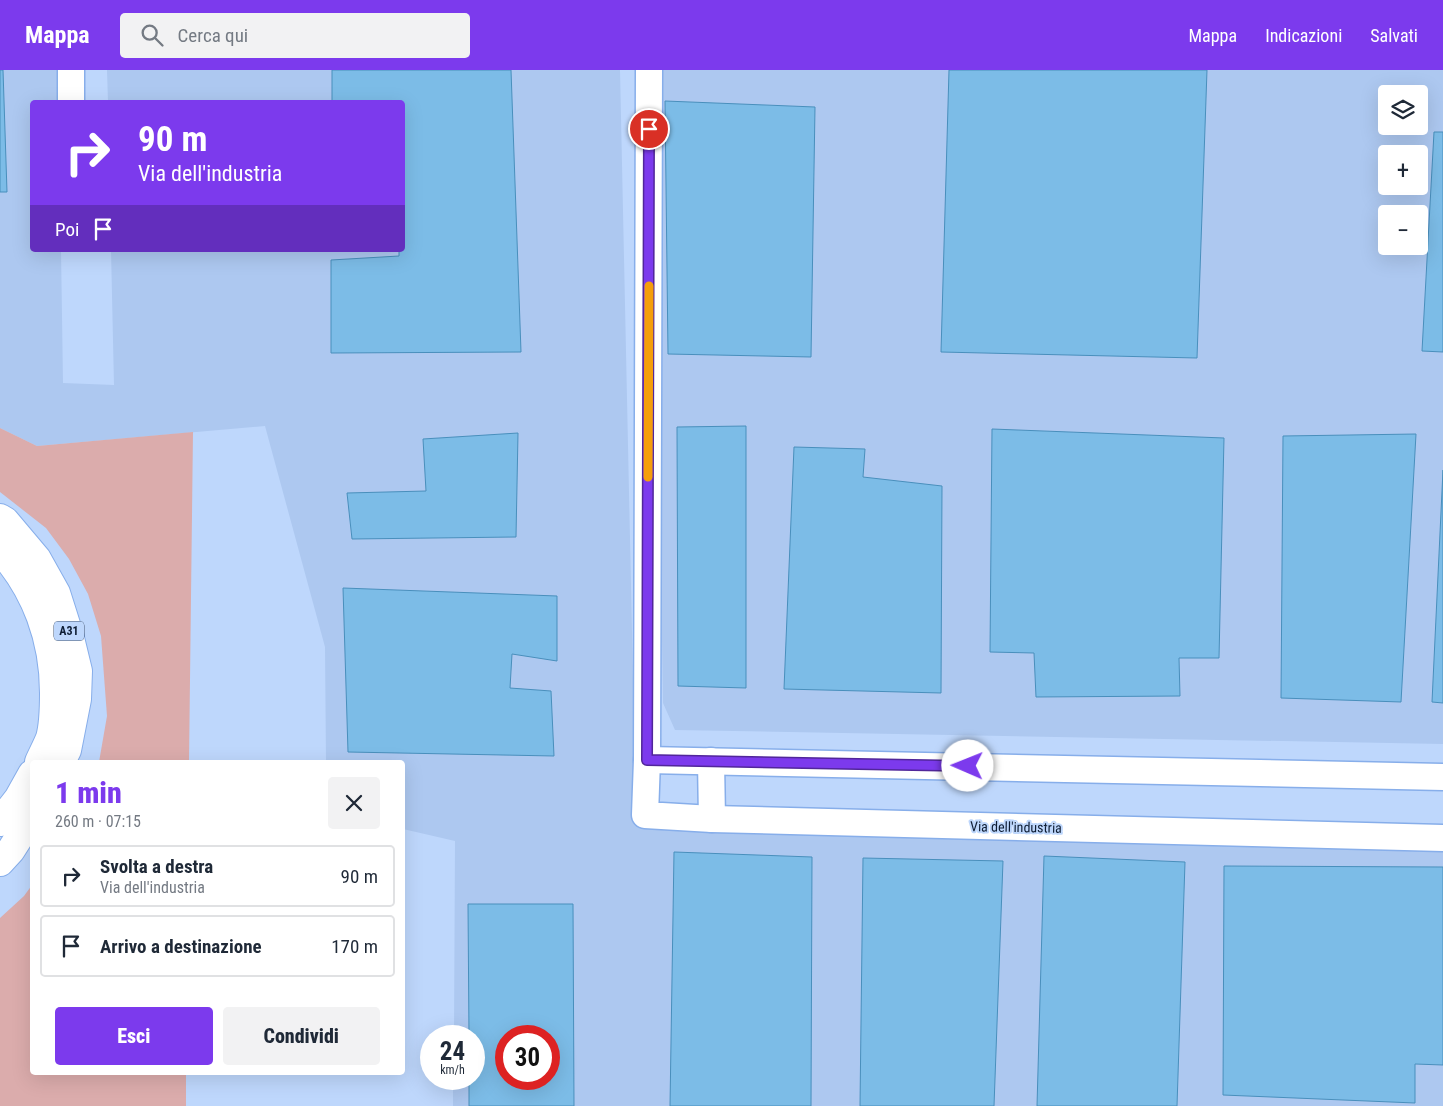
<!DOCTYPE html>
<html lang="it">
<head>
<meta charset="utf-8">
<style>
  :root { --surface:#fff; --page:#f2f2f3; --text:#1f2937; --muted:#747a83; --line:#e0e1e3; --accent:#7c3aed }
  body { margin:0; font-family:"Roboto Condensed",sans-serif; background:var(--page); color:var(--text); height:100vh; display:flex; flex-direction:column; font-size:19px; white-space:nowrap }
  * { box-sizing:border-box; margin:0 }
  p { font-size:16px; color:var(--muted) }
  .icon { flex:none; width:28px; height:28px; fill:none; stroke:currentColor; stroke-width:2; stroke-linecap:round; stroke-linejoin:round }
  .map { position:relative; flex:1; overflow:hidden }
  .panel { position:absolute; left:30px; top:690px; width:375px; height:315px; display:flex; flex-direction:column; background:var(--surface); border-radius:5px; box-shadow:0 5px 20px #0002 }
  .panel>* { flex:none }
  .guide { position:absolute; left:30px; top:30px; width:375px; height:152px; border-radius:5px; box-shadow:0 5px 20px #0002; background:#7c3aed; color:#fff; overflow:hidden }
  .controls { position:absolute; left:1378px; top:15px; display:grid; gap:10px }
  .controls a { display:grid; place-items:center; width:50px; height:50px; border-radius:5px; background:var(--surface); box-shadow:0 5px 20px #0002; font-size:25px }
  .speed { position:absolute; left:420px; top:955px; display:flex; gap:10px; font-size:25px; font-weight:700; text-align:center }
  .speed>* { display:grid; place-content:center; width:65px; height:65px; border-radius:50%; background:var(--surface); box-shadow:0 5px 20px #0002; line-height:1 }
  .speed small { font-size:12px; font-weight:400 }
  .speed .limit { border:8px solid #d22; background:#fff; color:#111 }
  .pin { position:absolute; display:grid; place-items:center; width:42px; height:42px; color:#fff; margin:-21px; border:2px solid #fff; border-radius:50%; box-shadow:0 1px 5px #0007 }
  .me { position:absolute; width:55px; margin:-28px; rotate:271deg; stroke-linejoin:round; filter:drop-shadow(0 0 4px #0008) }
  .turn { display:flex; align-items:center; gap:18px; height:105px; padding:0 25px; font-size:22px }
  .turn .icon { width:65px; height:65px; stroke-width:2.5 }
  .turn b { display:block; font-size:35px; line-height:42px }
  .then { display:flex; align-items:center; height:48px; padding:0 25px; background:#0003; gap:10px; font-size:19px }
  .round { display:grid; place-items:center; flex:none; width:52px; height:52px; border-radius:5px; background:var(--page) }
  .overview { display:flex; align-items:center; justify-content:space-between; height:85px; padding:0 25px }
  h1 { font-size:30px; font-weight:800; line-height:38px; color:var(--accent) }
  .button { display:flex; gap:10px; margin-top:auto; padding:10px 25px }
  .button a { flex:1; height:58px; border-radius:5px; background:var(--accent); color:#fff; font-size:20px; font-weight:800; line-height:58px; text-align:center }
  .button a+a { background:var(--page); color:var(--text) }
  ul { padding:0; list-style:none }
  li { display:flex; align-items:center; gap:15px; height:62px; margin:0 10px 8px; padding:0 15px; border:2px solid var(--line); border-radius:5px }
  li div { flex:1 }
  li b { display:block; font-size:19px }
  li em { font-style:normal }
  header { display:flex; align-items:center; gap:30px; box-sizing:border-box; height:70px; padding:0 25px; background:var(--accent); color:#fff }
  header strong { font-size:24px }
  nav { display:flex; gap:28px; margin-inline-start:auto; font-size:18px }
  .search { width:350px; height:45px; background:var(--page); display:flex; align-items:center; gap:12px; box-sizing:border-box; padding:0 18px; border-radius:5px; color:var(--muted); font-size:19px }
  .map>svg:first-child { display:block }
</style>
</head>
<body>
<header>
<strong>Mappa</strong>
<div class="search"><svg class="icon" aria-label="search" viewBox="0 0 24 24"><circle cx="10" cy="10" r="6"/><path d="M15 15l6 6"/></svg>Cerca qui</div>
<nav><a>Mappa</a><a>Indicazioni</a><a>Salvati</a></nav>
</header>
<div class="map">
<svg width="1443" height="1036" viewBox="0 0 1443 1036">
  <rect width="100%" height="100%" fill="#bed7fc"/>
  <g fill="#adc8f0" fill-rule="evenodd">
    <path d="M0,0h59v32h-27v148h29l2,133 51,2 -3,-135h291v-148h-294l-1,-32h513l16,750 807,31v255h-990v-27h21v-43h-20l1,-195 -52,-12 -1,-67h-76l-1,-115 -60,-221 -228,20 -37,-18zM506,966h43v43h-43z"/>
    <path d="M653,0h790v674l-768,-14 -12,-27zM1386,24h33v32h-33zM1386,84h33v32h-33zM1386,144h33v32h-33z"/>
  </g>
  <g fill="#dbacac">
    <path d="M0,358l37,18 156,-14 -4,330h-90l8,-46 -6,-80 -13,-42 -19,-35 -23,-31 -46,-36z"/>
    <path d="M32,815v187l154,1v33h-186v-188l24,-22z"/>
  </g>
  <g fill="#7cbce7" stroke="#498fbc" fill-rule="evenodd">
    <path d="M0,0h3l4,122h-7z"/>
    <path d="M332,0h179l10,282 -190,1v-93l68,-4v-6h3l1,-72 -1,-76h-70z"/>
    <path d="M949,0h258l-10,288 -256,-6z"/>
    <path d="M665,31l150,6 -4,250 -143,-3z"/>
    <path d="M1434,62h9v220l-21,-1z"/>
    <path d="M746,356v262l-68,-2 -1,-259z"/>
    <path d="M992,359l232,9 -5,220h-40l1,38 -144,1 -2,-44 -44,-1z"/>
    <path d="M518,363l-2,104 -164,2 -5,-46 79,-2 -3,-52z"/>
    <path d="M1416,364l-15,268 -120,-4 2,-262z"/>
    <path d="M794,377l71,2 -2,28 79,9 -1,207 -157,-4z"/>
    <path d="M1443,400v233l-11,-1z"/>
    <path d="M343,518l214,8v65l-45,-7 -2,34 41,3 3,65 -206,-4z"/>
    <path d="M674,782l138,5 -1,249h-141z"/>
    <path d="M1044,786l141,6 -8,244h-140z"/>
    <path d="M863,788l140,3 -9,245h-134z"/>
    <path d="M1224,796l219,1v198l-28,-1v39l-192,-8z"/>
    <path d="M468,834h105l1,202h-105v-27h5v-43h-5zM506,966h43v43h-43z"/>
  </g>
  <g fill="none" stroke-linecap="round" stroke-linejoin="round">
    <g stroke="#87aeea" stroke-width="29">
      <g id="minor">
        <path d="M649,0l-2,690 -2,55 67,4 731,19"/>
        <path d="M71,32v-32"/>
        <path d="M647,690l796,17"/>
        <path d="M711,691l1,58"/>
      </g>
    </g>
    <g stroke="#87aeea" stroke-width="30">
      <g id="highway">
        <path d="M0,448l5,3 32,38 19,34 13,41 9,37 -1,28 -10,51 -6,12"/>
        <path d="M0,480c36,39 54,90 54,143 0,15 0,31 -4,45 -3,8 -8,17 -11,24"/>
        <path d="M0,752l18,-23 14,-25"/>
        <path d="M0,792l11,-12 21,-33"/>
      </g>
    </g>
    <use href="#minor" stroke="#fff" stroke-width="26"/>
    <use href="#highway" stroke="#fff" stroke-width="28"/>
  </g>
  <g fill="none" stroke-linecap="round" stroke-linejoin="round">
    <g stroke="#51269a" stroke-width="12">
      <path id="route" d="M649,59l-2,631 321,6"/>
    </g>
    <use href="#route" stroke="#7c3aed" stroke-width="9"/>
    <path stroke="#f59e0b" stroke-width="9" d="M648,407l1,-191"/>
  </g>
  <g text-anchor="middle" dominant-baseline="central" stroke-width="4" stroke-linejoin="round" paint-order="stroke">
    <rect fill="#bed7fc" stroke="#435570" stroke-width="1" x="54" y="551.5" width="30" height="19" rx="4"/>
    <g font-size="12" font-weight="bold" fill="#0e1d34">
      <text x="69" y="561">A31</text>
    </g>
    <g font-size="14" fill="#0e1d34" stroke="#bed7fc">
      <text transform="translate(1016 757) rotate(1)">Via dell'industria</text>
    </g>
  </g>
</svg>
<div class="controls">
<a><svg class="icon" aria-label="layers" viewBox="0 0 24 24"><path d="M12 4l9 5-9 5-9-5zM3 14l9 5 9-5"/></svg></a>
<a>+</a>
<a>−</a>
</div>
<div class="speed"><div>24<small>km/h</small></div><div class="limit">30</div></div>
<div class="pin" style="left:649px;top:59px;background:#d93025"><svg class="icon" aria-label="arrive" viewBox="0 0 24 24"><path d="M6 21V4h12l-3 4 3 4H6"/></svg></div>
<svg class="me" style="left:968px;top:696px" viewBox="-20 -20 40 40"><circle r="19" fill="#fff"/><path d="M0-13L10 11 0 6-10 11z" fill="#7c3aed"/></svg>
<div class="guide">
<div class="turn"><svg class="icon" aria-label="right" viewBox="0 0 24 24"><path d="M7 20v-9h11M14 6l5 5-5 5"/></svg><div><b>90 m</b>Via dell'industria</div></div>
<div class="then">Poi<svg class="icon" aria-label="arrive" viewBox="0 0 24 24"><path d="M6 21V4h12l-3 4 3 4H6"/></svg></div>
</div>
<section class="panel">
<div class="overview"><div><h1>1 min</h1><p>260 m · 07:15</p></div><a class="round"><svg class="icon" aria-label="close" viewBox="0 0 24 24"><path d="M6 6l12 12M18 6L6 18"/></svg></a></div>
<ul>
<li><svg class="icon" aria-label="right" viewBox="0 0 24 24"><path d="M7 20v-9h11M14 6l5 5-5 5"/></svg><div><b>Svolta a destra</b><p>Via dell'industria</p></div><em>90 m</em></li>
<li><svg class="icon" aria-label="arrive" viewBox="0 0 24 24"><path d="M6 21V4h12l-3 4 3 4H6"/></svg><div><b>Arrivo a destinazione</b></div><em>170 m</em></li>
</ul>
<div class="button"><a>Esci</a><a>Condividi</a></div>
</section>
</div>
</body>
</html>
